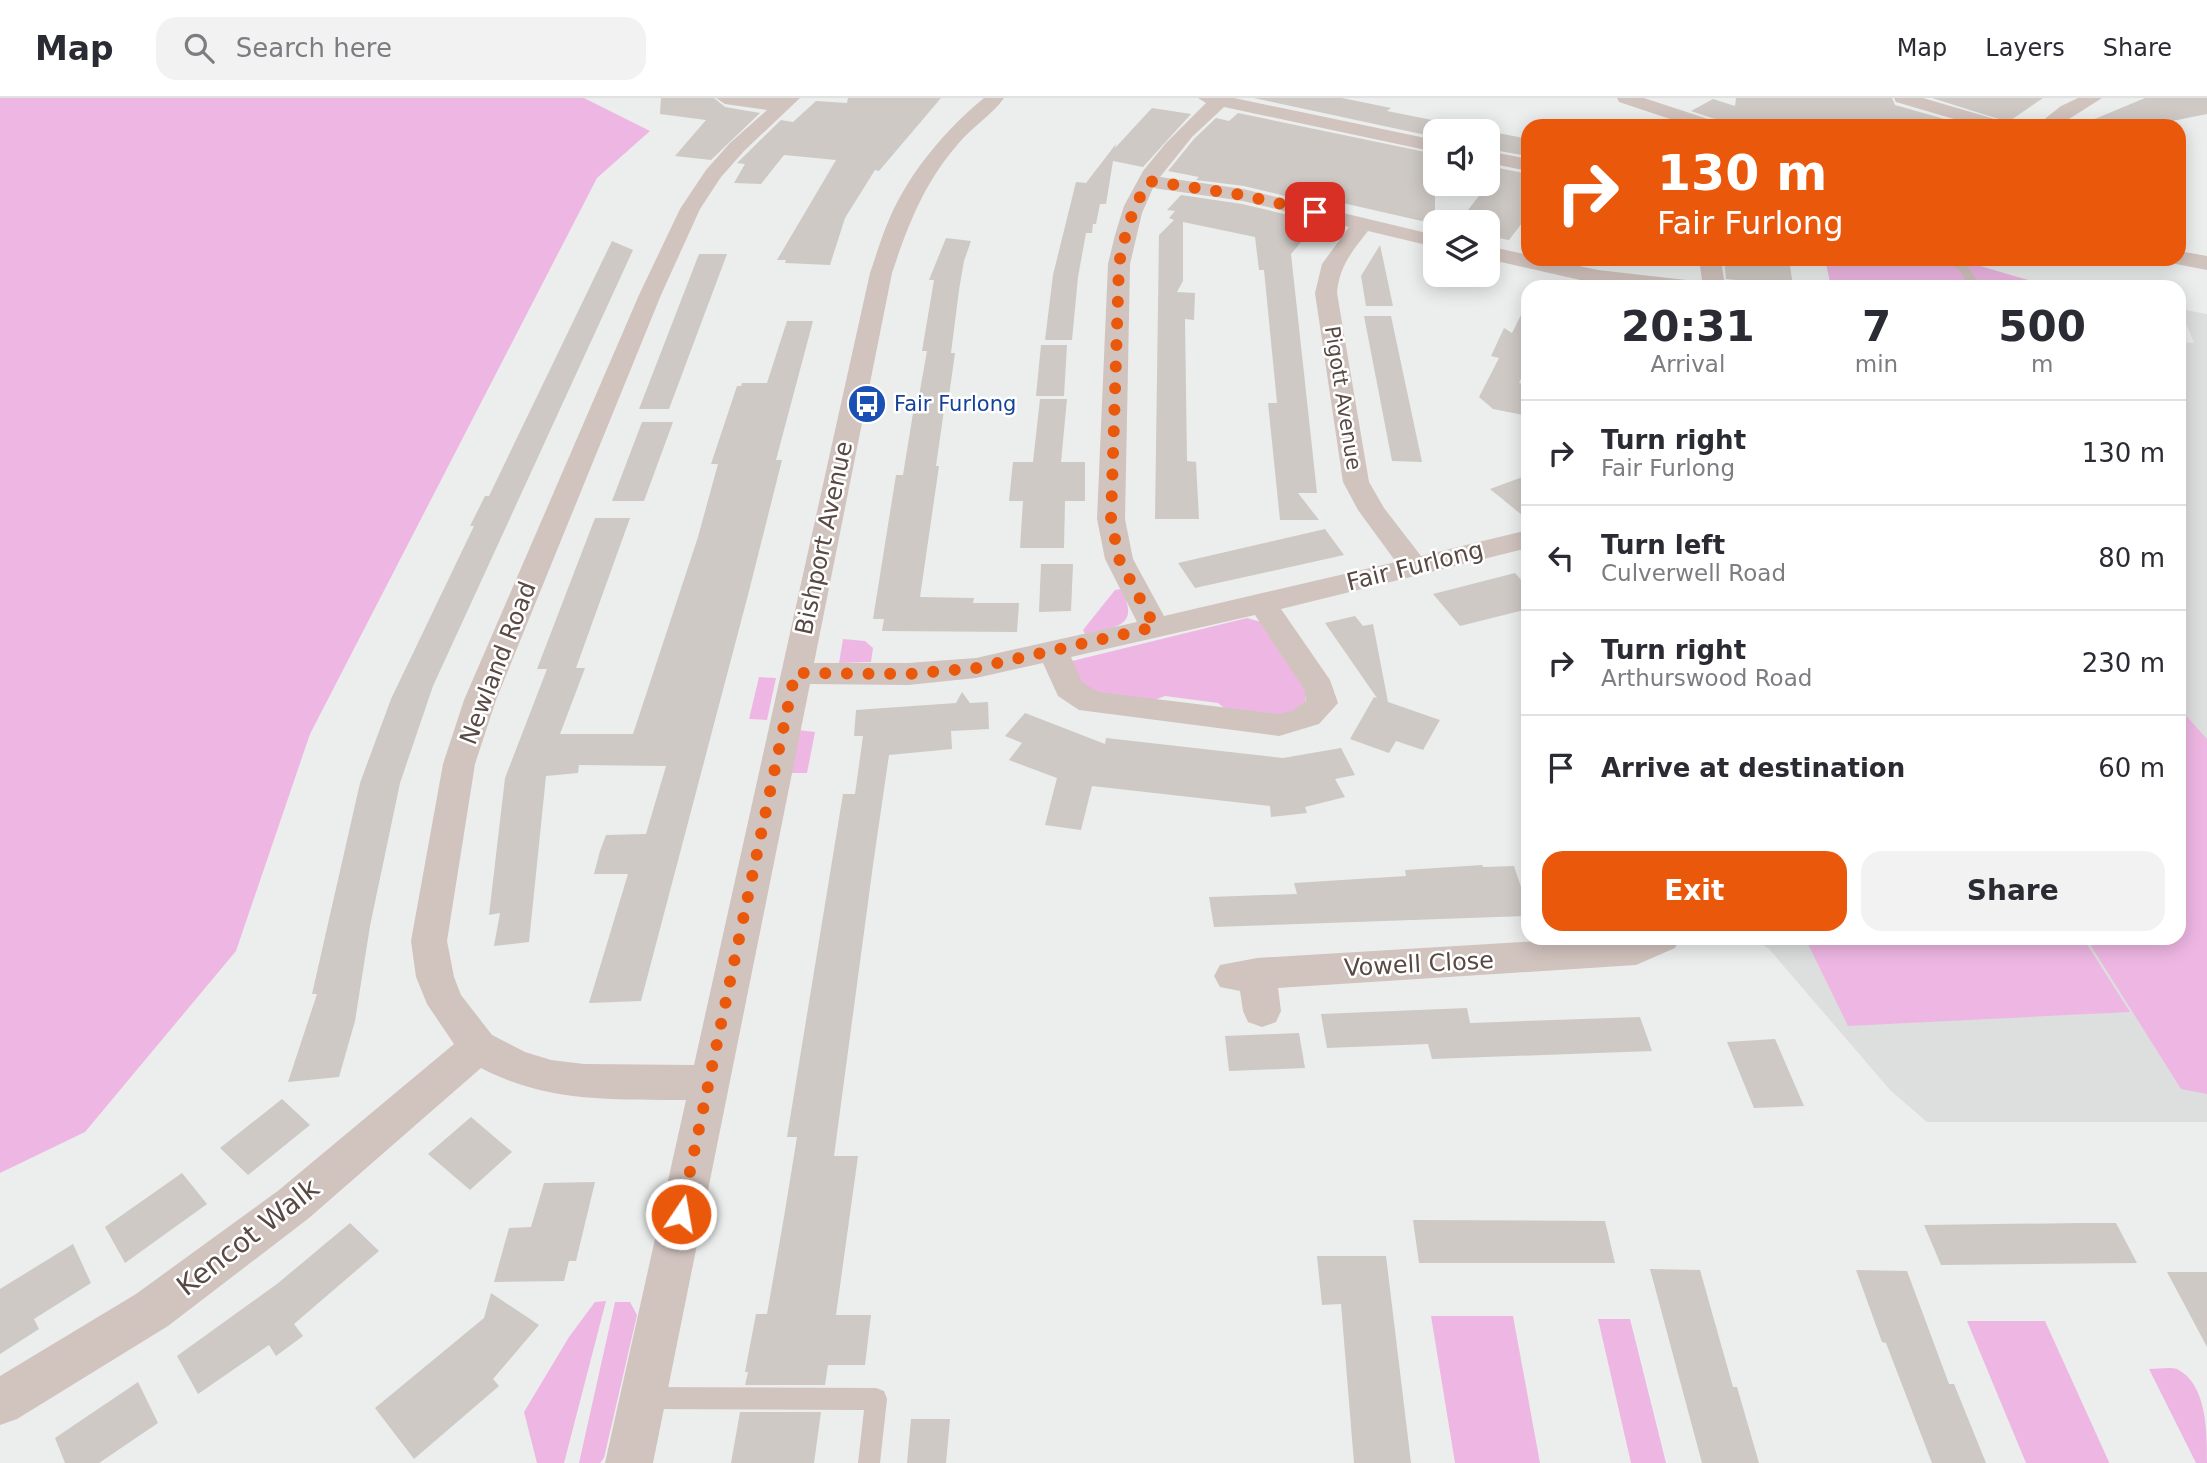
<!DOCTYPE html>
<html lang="en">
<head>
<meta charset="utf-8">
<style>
  :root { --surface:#fff; --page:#f2f2f3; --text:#2b2b33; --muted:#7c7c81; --line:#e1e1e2; --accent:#ea580c }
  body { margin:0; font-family:"DejaVu Sans",sans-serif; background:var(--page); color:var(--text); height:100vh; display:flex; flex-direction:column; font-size:26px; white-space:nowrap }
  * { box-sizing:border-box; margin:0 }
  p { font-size:23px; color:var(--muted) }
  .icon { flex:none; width:38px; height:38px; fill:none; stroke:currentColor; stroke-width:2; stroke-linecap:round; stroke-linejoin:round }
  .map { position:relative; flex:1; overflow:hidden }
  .sheet { position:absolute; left:1521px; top:182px; width:665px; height:665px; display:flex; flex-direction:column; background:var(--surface); border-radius:21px; box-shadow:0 4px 18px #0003 }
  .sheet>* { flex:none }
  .banner { position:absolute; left:1521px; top:21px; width:665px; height:147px; border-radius:21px; box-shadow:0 4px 18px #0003; background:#ea580c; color:#fff; overflow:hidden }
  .buttons { position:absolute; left:1423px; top:21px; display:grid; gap:14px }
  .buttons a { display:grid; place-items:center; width:77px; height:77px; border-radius:14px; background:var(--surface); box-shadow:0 4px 18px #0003; font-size:35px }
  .pin { position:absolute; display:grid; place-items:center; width:60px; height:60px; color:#fff; margin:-30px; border-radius:14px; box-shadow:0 4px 10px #0006 }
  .me { position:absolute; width:77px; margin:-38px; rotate:12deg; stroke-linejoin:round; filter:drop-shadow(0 0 5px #0008) }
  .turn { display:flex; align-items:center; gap:24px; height:147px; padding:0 21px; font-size:32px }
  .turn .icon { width:91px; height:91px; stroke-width:2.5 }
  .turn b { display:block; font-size:49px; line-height:60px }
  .eta { display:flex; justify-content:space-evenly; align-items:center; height:119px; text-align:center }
  .eta b { font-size:42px; font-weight:700; line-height:49px }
  .action { display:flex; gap:14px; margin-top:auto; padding:14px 21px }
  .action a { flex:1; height:80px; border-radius:21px; background:var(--accent); color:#fff; font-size:28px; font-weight:700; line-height:80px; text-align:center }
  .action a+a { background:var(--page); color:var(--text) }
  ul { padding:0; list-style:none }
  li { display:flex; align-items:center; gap:21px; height:105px; padding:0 21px; border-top:2px solid var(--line) }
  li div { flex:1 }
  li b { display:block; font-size:26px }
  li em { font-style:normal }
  header { display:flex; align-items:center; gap:42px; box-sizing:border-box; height:98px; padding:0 35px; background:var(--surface); border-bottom:2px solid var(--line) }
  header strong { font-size:33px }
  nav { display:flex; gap:38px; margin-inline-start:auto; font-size:24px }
  .search { width:490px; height:63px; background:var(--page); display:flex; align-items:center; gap:18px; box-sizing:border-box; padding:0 24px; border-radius:21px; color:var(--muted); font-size:26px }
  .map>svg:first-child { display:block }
</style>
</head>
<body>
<header>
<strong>Map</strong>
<div class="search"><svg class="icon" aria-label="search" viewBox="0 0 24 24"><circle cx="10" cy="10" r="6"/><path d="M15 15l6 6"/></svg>Search here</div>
<nav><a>Map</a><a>Layers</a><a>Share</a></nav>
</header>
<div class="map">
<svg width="2207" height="1365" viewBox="0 0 2207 1365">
  <rect width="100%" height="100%" fill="#ebeeed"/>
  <path fill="#dddfde" d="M2180,211l27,5v808h-280l-37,-32 -121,-141 -16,-11h426v-596l15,1z"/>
  <g fill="#eeb7e3">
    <path d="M0,0h584l66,33 -53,47 -287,556 -74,217 -151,181 -85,41z"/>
    <path d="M1825,161h131l96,28h-221z"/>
    <path d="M1121,491c20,38 -5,38 -36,45l-2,-4 32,-40z"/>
    <path d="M1247,520l14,4 43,63 2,19 -27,14 -50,-6 -11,-9 -53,-7 -18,7 -53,-5 -17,-12 -9,-24z"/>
    <path d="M843,541l22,2 8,7 -2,14 -32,1z"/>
    <path d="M759,579l17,1 -9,42 -18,-1z"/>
    <path d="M2179,610l28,31v355l-26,-5 -95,-151h93z"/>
    <path d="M798,632l17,2 -8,41h-18z"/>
    <path d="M1938,840h145l47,74 -282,14 -40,-82z"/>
    <path d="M606,1203l-42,162h-27l-13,-51 45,-75 26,-35z"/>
    <path d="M615,1204h15l7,13 -33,143 -4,5h-21z"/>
    <path d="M1431,1218h82l27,147h-85z"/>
    <path d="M1598,1221h32l36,144h-35z"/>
    <path d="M2045,1223l64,141v1h-83l-59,-142z"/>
    <path d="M2149,1271c9,0 21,-2 28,0 30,15 30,62 30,94h-11z"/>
  </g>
  <g fill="#cec9c5">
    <path d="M661,0h53l11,9 35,6 -49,47 -36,-4 31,-36 -46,-6z"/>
    <path d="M848,0h93l-62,73 -4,-1 -30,48 -15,47 -45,-2 1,-3h-9l59,-100 -52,-5 -23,29 -27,-1 11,-19 -8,-1 44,-43 12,2 23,-21 31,2z"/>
    <path d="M1254,0h88l49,10 -4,3 75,15 -4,5h-23v6z"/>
    <path d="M1736,0h156l3,7 74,21h-246l-5,-6 -27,-9 22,-12 22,7z"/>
    <path d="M1932,0h111l-35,24z"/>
    <path d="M2145,0h62v16l-60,12h-69z"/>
    <path d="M1152,10l39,6 -48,53 -30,-6 -7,43h-6l-4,20h-3l-1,9h-6l-8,44 -6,63h-27l8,-65 23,-93 10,1 30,-39 -1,4z"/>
    <path d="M1238,15l197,41v70l-101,-23 -4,6 -86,-21 -48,-6 3,-3 -31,-6 26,-32 22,-21 13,3z"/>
    <path d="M1488,33l40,8v17l-40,-7z"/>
    <path d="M1488,68l40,8v41l-19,25 -21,-4v-14h-29l29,-38z"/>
    <path d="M1181,97l61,9 76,18 -27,32 26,239h-19l21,27h-39l-12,-117h9l-13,-133h-5l-4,-33 -72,-15v59l-6,11 18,1 -1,27 -9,-1 2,142 9,1 3,57h-44l4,-284 15,-15 -5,-2 6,-7 -8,-1z"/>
    <path d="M946,140l25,3 -7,20 -5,29 -8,63h4l-7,50h-3l-9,63h3l-19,131 54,1 -1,5h46l-2,29 -135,-1 2,-12h-11l23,-144h7l11,-68h3l10,-56h-5l12,-71h-5z"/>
    <path d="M612,143l21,9 -200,436 -33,97 -30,143 -15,95 -16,56 -51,5 29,-88h-5l48,-211 31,-84 83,-173h-4l15,-30h4z"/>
    <path d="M1380,147l13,61h-27l-5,-30z"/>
    <path d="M699,156h28l-58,155h-30z"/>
    <path d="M1724,161h65l4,27 -19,-2v3h-27v-6l-21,-2z"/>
    <path d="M1528,203v63l-9,19 9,2v31l-35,-7 -14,-12 20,-39 -8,-2 13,-28 8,5z"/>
    <path d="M1364,218h27l31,146 -30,-1z"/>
    <path d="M787,223h26l-37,139h6l-34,135 -107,406 -52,2 39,-129h-34l6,-23 6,-16 40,-1 20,-68 -87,-1 -1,8 -32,3 -17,166 -35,4 6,-33 -11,2 16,-137 42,-109h-10l58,-151h35l-54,150h9l-25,66h73l65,-197 20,-73h-7l26,-78h4l1,-3h25z"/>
    <path d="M1041,247h26l-3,51h-28z"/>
    <path d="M1040,301h27l-6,63h24v39h-20l-1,47h-44l3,-47h-14l4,-39h20z"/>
    <path d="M642,324h31l-29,79h-32z"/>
    <path d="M1528,377v45l-38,-31z"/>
    <path d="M1325,431l19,26 -149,33 -17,-25z"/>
    <path d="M1041,466h32l-2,47 -32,1z"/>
    <path d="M1515,475l13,15v21l-68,17 -27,-32z"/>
    <path d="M1355,518l8,10 10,-2 15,78 52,18 -17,30 -27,-9 -7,12 -39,-14 24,-42 3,1 -52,-75z"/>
    <path d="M962,594l8,11 18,-1 1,27 -38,2 1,18 -63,6 -16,110 -39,291h24l-22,159h35l-6,50h-37l-3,20h-80l3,-13h-3l11,-58h11l17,-97 13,-80h-10l56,-343h12l8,-58h-9l2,-26 100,-7z"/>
    <path d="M1025,615l80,31 1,-6 177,20 58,-10 14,27 -20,4 10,18 -40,10 2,6 -36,4 -1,-11 -178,-20 -11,44 -36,-5 12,-47 -48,-18 13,-17 -17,-7z"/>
    <path d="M1482,767l1,2 31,-1 14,42v8l-314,11 -5,-30 88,-3 -3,-11 112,-7 -1,-6z"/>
    <path d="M1467,910l3,15 170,-6 12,34 -220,8 -4,-15 -101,4 -6,-34z"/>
    <path d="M1299,935l6,35 -76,3 -4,-35z"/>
    <path d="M1775,941l29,67 -50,2 -27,-66z"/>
    <path d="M282,1001l28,26 -62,50 -28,-27z"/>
    <path d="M471,1019l41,35 -42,38 -42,-36z"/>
    <path d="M182,1075l25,31 -82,59 -20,-36z"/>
    <path d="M595,1084l-19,79h-7l-5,20 -70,1 15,-54 22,-1 13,-44z"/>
    <path d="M1413,1122l192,1 10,42h-196z"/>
    <path d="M350,1125l29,28 -85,73 9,12 -27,20 -7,-11 -71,49 -21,-38 100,-72z"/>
    <path d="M2082,1125h34l21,40 -196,2 -17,-40z"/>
    <path d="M73,1146l18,39 -57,36 5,10 -39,25v-65z"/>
    <path d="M1317,1158h69l25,207h-57l-13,-159 -19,1z"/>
    <path d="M1650,1171l50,1 33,117h4l22,76h-57z"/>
    <path d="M1856,1172l51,1 42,113h5l32,79h-54l-46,-120 -4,-1z"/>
    <path d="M2167,1174h40v75l-25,-47z"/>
    <path d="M491,1195l48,32 -46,54 6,7 -85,73 -39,-51 109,-90z"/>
    <path d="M138,1284l20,41 -59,40h-34l-10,-25z"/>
    <path d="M740,1314h81l-7,51h-83z"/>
    <path d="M911,1321h39l-4,44h-39z"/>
  </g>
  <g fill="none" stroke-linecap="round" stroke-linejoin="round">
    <g fill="#d1c3be" fill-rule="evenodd">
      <path d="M1943,161c20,0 29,9 36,28h-10l-8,-15z"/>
      <path d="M645,1289l231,1 8,3 3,8 -7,64h-22l6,-53 -219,-1 -8,-3 -3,-8 3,-8z"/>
    </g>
    <g fill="#d1c3be" fill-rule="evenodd">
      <path d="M716,0h84l-56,53 -23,26 -21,32 -39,86 -165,405 -21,64 -28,177 7,36 7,18 31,40 33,17 26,8 33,4 110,1 176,-792c6,-17 11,-35 18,-51 20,-48 56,-91 96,-124h20c-12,17 -32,29 -46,46 -34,39 -50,81 -66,129l-78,390h94l68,-5 161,-36 -32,-63 -8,-40 11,-255 7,-29 9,-29 19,-35 23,-28 40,-40 -8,-5h36l201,42v12l-211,-45 -32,30 -32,40 83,12 192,46v12l-67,-16c-16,20 -29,36 -31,62l32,189 15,26 37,48 107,-26v18l-247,61 49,71 8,23 -19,21 -40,12 -200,-26 -21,-14 -15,-33 -67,15 -68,7 -98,-1 -157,779h-48l81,-363c-73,-1 -138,3 -205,-32l-172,150 -141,108 -151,93 -17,6v-49l136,-82 143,-104 175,-146 -27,-40 -11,-27 -5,-36 32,-177 21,-64 175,-405 41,-86 26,-39 24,-27 37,-33 -42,-6zM1153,90l90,13 106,26 -27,37 -7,29 28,189 15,28 38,52 -232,54 -31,-57 -8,-40 5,-255 12,-51zM1255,517l49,74 2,12 -14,10 -13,3 -181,-22 -16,-10 -11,-25z"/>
      <path d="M1617,0h27l73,24 3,4h-29l-72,-24z"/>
      <path d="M1894,0h29l82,24 3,4h-30l-82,-24z"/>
      <path d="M2078,0h24l-44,28h-22l25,-20z"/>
      <path d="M1488,53l40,8v12l-40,-8z"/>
      <path d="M1488,148l40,9v4h18l52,11 88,10 8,2 3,5h-70l-29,-3 -110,-25z"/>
      <path d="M2179,153l28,5v14l-36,-7 -2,-4h10z"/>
      <path d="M1699,161h22l4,28h-22z"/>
      <path d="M1589,840h91l-5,10 -39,17 -358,23 3,23 -5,11 -14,5 -14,-5 -5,-11 -3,-20 -20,-4 -6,-11 6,-11 37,-7z"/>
    </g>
  </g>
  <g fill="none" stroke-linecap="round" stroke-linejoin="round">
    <path stroke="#ea580c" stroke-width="12" stroke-dasharray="0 21.6" d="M681,1116l114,-541 113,1 68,-6 179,-41 -36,-68 -8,-40 8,-255c6,-31 13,-56 30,-83l94,14 72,17"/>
  </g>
  <defs>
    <g id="bus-disc" transform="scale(2.0125)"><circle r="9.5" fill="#1a4fb4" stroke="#fff"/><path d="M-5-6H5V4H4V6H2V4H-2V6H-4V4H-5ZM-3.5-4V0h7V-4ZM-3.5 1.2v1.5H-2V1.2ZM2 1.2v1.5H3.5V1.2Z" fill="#fff"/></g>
  </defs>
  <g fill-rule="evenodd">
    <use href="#bus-disc" x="867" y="306"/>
  </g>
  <g text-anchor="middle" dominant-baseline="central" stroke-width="5" stroke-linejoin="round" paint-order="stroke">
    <g font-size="21" fill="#584944" stroke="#fff">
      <text transform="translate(1343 300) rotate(81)">Pigott Avenue</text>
    </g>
    <g font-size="21" fill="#164399" stroke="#fff" text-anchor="start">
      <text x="894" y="306">Fair Furlong</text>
    </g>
    <g font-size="24" fill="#584944" stroke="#fff">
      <text transform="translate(824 440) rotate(-78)">Bishport Avenue</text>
      <text transform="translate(1415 468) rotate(-14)">Fair Furlong</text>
      <text transform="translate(498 565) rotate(-69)">Newland Road</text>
      <text transform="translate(1419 866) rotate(-3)">Vowell Close</text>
    </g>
    <g font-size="28" fill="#584944" stroke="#fff">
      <text transform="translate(248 1139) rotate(-38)">Kencot Walk</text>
    </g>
  </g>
</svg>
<div class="buttons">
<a><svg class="icon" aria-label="sound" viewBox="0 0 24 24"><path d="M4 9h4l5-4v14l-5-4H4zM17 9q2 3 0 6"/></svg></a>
<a><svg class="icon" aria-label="layers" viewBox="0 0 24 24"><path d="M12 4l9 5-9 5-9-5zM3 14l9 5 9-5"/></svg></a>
</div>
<div class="pin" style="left:1315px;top:114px;background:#d93025"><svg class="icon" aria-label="arrive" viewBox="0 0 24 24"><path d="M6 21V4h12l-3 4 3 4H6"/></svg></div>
<svg class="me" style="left:681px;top:1116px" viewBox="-20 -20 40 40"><circle r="17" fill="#ea580c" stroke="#fff" stroke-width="3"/><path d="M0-11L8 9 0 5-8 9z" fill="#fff"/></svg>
<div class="banner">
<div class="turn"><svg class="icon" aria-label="right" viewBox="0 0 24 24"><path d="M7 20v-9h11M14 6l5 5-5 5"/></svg><div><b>130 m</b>Fair Furlong</div></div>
</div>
<section class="sheet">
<div class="eta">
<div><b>20:31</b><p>Arrival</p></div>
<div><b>7</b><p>min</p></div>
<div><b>500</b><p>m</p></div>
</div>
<ul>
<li><svg class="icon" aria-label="right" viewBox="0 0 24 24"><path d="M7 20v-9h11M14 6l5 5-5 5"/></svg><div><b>Turn right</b><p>Fair Furlong</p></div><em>130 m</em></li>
<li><svg class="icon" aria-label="left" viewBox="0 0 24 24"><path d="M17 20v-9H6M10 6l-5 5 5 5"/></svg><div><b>Turn left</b><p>Culverwell Road</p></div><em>80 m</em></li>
<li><svg class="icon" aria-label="right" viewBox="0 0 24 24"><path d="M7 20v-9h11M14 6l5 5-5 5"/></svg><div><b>Turn right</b><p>Arthurswood Road</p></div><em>230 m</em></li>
<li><svg class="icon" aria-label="arrive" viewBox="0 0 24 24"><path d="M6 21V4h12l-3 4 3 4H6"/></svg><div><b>Arrive at destination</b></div><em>60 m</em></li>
</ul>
<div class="action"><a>Exit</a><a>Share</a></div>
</section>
</div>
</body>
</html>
